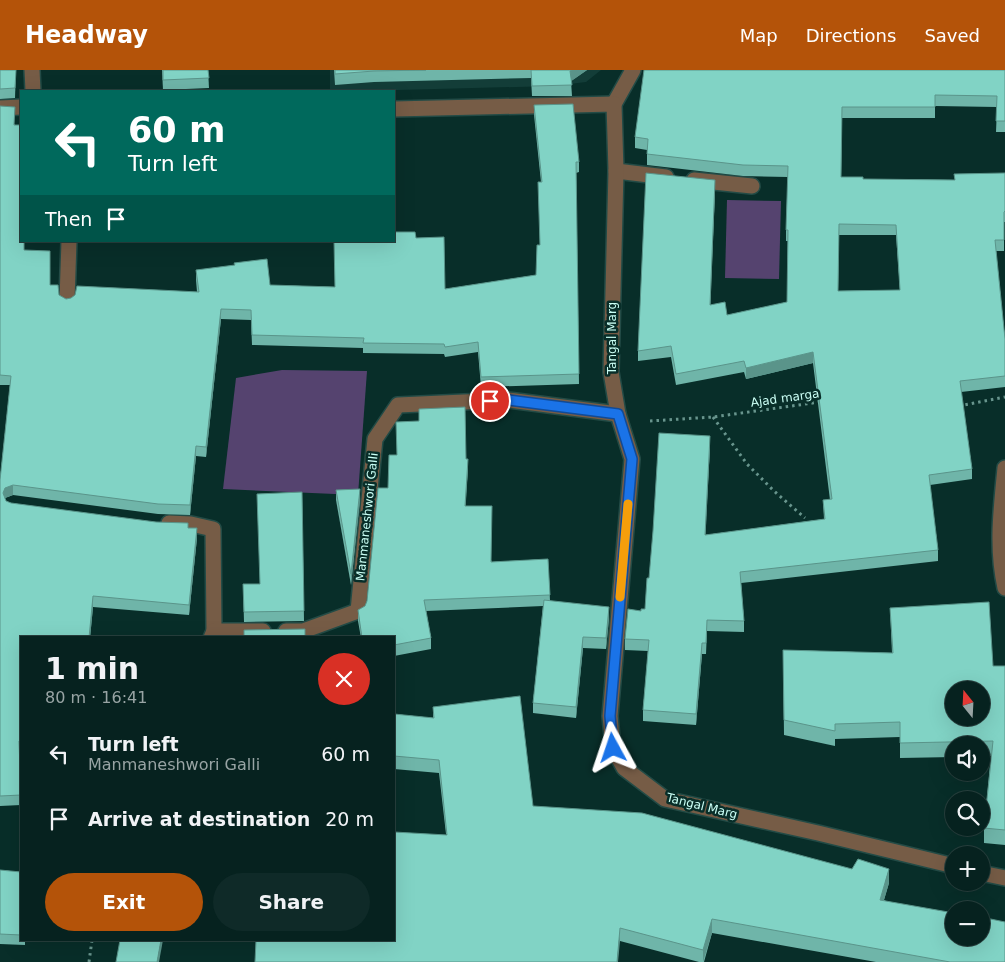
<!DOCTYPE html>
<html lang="en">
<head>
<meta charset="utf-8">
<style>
  :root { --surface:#06221f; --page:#0f2a28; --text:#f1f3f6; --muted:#98a4a4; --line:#273f3d; --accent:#b45309 }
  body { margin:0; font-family:"DejaVu Sans",sans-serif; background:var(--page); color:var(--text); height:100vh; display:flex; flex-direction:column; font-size:19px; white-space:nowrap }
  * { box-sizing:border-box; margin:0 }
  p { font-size:16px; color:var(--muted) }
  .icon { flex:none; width:28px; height:28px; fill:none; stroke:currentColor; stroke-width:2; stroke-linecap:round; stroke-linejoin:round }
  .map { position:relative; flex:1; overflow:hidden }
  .sheet { position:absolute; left:20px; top:566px; width:375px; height:305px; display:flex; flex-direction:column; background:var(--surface); border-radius:0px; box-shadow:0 5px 20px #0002,0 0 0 1px var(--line) }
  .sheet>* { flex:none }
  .banner { position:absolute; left:20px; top:20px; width:375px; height:152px; border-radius:0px; box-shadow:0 5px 20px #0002,0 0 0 1px var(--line); background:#00695c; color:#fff; overflow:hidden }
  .needle { width:32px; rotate:342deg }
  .fabs { position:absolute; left:945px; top:611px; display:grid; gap:10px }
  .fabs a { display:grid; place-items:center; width:45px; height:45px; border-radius:50%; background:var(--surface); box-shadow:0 5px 20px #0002,0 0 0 1px var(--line); font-size:25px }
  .pin { position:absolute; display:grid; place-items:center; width:42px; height:42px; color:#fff; margin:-21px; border:2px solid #fff; border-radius:50%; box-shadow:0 1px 5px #0007 }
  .me { position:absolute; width:55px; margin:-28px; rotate:355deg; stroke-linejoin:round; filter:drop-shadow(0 0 4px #0008) }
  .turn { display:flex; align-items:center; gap:18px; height:105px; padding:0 25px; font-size:22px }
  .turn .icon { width:65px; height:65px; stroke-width:2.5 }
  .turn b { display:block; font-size:35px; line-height:42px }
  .then { display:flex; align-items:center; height:48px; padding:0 25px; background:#0003; gap:10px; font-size:19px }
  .round { display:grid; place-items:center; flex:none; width:52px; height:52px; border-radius:26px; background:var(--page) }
  .overview { display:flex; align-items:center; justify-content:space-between; height:85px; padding:0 25px }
  h1 { font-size:30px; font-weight:700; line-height:38px }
  .action { display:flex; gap:10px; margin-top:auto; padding:10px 25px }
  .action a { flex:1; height:58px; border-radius:30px; background:var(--accent); color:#fff; font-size:20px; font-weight:700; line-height:58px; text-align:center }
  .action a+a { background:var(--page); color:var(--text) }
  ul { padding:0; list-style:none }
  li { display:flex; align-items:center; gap:15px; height:65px; padding:0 25px }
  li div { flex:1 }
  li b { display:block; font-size:19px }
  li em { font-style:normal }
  header { display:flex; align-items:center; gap:30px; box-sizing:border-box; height:70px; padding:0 25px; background:var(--accent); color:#fff }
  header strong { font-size:24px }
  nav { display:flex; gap:28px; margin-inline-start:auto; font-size:18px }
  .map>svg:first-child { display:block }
</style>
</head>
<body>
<header>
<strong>Headway</strong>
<nav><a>Map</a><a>Directions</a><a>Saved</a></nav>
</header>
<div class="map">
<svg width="1005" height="892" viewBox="0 0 1005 892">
  <rect width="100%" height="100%" fill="#082e29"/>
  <path fill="#133d38" d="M330,0h271l-15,12 -33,4 -192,5h-31z"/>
  <g fill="#55436f">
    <path d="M727,130l54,1 -2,78 -54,-1z"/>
    <path d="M282,300l85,1 -9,124 -135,-6 13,-111z"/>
  </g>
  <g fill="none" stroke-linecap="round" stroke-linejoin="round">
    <g stroke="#234b46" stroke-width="18">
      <g id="lane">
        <path d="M616,101l50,6"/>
        <path d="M694,110l58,6"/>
        <path d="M67,230l2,-59"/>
      </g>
    </g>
    <g stroke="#234b46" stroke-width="18">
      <g id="street">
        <path d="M32,0l1,21"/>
        <path d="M614,34l19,-34"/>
        <path d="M0,38l21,-1"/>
        <path d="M394,39l220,-5 2,67 -5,201 7,42 14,45 -22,257 3,32 11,20 41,31 153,34 136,33"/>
        <path d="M1005,398c-4,41 -9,79 0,120"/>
        <path d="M169,453l22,1 22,5 1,102"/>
        <path d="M286,561h17l55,-20 17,-172 23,-34 110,-5 110,14"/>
        <path d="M211,568l3,-7h49"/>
        <path d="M981,803l24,5"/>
      </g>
    </g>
    <g stroke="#68958d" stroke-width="3" stroke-dasharray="2.5 4" stroke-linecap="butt">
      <path d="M959,336l46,-9"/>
      <path d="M713,347l34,47 27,27 31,27"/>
      <path d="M650,351l63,-4 107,-15"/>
      <path d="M89,892l3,-22"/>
    </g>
    <use href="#lane" stroke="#765c46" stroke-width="15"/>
    <use href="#street" stroke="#765c46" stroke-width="15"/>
  </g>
  <g fill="#6fb5a9" fill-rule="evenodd">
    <path d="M0,0h16l-1,28 -15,1z"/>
    <path d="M162,0h46l1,18 -46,2z"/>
    <path d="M334,0h253l-16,11 1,15h-40l-1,-18 -157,4 -39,3z"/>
    <path d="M1005,0v62h-9l1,-25 -62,-1v12h-93l-1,59 22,2 92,1 50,-7v49h-1v29h-8l9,88v48l-44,5 11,77v10l-42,6 8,65v11l-197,22 3,38v11l-37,-1 -1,23h-4l-6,71 -53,-4v-11l5,-59 -23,-1v-11l16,-28 4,-2 4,-31 61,-131 -5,88 119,-16 -1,-19h7l-17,-137 -67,16 -2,-7 -68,13 -5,-28 -33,4v-10l77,-160 -5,114 17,10 60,-13 1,-61h-2v-11l2,-53 -45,-1 -96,-11v-15l-12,-2v-11zM839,165h57l4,55 -62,1z"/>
    <path d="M534,35l45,57v10l-3,1 3,211 -98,3 -3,-35 -33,5 -1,-3 -81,-1v-5l-111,-3 -1,-25 -30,-1 -15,138 -10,-1 -6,59 -32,-1 -145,-19 -8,3 1,3 5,2 177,25 9,10 -8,77 -96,-8 -3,31h-69v113h-2l2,54 -21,1v-326l10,-95h-10v-279l15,19 9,125 26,35 9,10 7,4 131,-7 -1,-12v-10l74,15 65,2 81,-49 29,51 91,-14 4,-30 1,-63 -7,-67z"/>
    <path d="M419,339l47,50 2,10 -3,37 27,56 56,-3 2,42 59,17 -3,31 -23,-1 -7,70 -43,-5v-10l10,-97 -117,5 5,27v11l-37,7v-18h-33l-3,-17v-11l7,-4 2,-5 21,-113 9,-33 22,-34z"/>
    <path d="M336,420l24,10 -9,85 -15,-85z"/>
    <path d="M302,422l2,129 -60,1 -1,-38h17z"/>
    <path d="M890,538l103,58h12v179l-21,-2v-15l7,-72h-10v-11h-27v12l-54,1v-21l-65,2v7l-51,-11 -1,-85 109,3z"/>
    <path d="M433,637l100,99 356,77 -5,17 121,62h-129l-164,-29 -8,29h-5l-79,-21 -174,-107 -7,-61 -45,-4v-55l39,4z"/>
    <path d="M0,800l21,2v68h4v5l-25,-1z"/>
  </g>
  <g fill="#5a948a">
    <path d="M572,0h15l-17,12v-11z"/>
    <path d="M715,110v11l-5,125v-11z"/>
    <path d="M221,239v10l-15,138v-10z"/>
    <path d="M813,282v11l-67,16v-11z"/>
    <path d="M710,366v11l-5,99v-11z"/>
    <path d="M196,376v10l-6,59v-10z"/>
    <path d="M468,389v10l-3,48v-11z"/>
    <path d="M13,415v10l-8,3 -2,-5 2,-5z"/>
    <path d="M360,419v11l-9,85v-11z"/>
    <path d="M197,458v10l-8,77v-10z"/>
    <path d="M93,526v11l-3,31h-1z"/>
    <path d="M609,537v11l-3,31v-11z"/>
    <path d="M583,567v11l-7,70v-11z"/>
    <path d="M702,573v11l-6,71v-11z"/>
    <path d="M889,799v14l-9,30v-13z"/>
    <path d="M712,849v14l-9,29v-12z"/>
    <path d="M620,858v13l-2,21h-1z"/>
    <path d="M161,870h2l-4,22h-2z"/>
  </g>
  <g fill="#81d3c5" stroke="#5a948a" fill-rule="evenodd">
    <path d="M0,0h16l-1,18 -15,1z"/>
    <path d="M163,0h45l1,8 -46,2z"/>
    <path d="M335,0h91l-52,1 -39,3z"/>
    <path d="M531,0h41l-2,1 2,14 -40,1z"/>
    <path d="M644,0h361v51h-9l1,-25 -62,-1v12h-93l-1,70h22v2l92,1 -1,-6 51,-1v38l-1,1v28h-9l10,99v37l-45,5 12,88 -43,6 9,75 -198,22 4,49 -37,-1 -1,23h-4l-6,71 -53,-4 6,-70 -24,-1 3,-30 13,2v-2h4l2,-31h2l4,-47 6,-98 51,3 -5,99 120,-16 -2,-19 9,-1 -19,-147 -67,16 -2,-7 -68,13 -5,-28 -33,5 8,-178 69,7 -5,125 15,-3 2,13 60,-13 1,-72h-2l2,-64 -45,-1 -96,-11 1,-15 -13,-2zM839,154l57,1 4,65 -62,1z"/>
    <path d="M573,34l6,58h-3l3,212 -98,3 -3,-35 -33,5 -1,-3 -81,-1 1,-5 -112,-3 -1,-25 -30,-1 -15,138 -10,-1 -6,59 -32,-1 -145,-19 -8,3 -2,5 3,8 5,2 145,19 32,1v5h9l-8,77 -96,-9 -4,42h-68v103h-2l2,54 -21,1v-316l11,-104 -11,-1v-269l15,1 -1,18h7v116h3v9l26,1v34h8l1,10 7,4 5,-1 4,-3 2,-9 122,6 -3,-22 39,-5 -1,-2 33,-4 3,26 65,2 -1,-46h60v-9h21l1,6 28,-1 1,52 91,-14 1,-30h3l-2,-63h4l-8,-77z"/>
    <path d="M465,337l1,52h2l-3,47h27l-1,56 57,-3 2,36 -126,5 7,38 -37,7v-7h-32l-4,-28 7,-4 2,-5 11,-113h10l1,-33h8l-1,-33 23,-1v-12z"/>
    <path d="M360,419l-9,85 -15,-84z"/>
    <path d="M302,422l2,119 -60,1 -1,-28h17l-3,-90z"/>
    <path d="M544,530l65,7 -3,31 -23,-1 -7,70 -43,-4z"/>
    <path d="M989,532l4,64h12v164l-21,-2 9,-87 -93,2v-21l-65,2v7l-51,-11 -1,-70 110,3 -3,-45zM954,620h27v28h-27z"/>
    <path d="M305,559v9h-61v-8z"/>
    <path d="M520,626l13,110 109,7 210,56 6,-10 31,10 -9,31 74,13v25h27v-21l24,5v40h-55l-238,-43 -9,31 -83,-22 -3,34h-362l1,-22h138v-108l53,3 -8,-75 -45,-4v-42l40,4 -1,-11z"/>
    <path d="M0,800l21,2v63l-21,-1z"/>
    <path d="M120,870h41l-4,22h-41z"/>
  </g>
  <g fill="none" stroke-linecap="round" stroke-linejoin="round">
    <g stroke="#114b97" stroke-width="12">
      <path id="route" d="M490,331l18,-1 110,14 14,45 -22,257 3,32"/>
    </g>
    <use href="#route" stroke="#1a73e8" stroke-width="9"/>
    <path stroke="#f59e0b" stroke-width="9" d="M620,527l8,-93"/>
  </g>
  <g text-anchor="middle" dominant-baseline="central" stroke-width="5" stroke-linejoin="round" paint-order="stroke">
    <g font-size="12" fill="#cbfff5" stroke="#082e29">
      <text transform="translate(612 268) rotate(-90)">Tangal Marg</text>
      <text transform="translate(785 328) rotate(-8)">Ajad marga</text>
      <text transform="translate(367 447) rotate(-84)">Manmaneshwori Galli</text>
      <text transform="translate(702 736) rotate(14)">Tangal Marg</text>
    </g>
  </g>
</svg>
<div class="fabs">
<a><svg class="needle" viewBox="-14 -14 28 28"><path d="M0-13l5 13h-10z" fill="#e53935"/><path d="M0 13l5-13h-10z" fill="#98a4a4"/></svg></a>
<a><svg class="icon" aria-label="sound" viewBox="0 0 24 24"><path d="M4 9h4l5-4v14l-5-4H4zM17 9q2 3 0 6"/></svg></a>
<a><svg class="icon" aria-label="search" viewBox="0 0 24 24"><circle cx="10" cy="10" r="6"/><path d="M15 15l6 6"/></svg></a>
<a>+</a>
<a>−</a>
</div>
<div class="pin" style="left:490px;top:331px;background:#d93025"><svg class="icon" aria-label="arrive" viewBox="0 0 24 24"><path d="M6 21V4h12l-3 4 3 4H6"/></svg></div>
<svg class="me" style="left:613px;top:678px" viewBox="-20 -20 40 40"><path d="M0-17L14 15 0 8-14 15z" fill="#1a73e8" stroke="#fff" stroke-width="4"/></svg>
<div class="banner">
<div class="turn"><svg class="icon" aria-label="left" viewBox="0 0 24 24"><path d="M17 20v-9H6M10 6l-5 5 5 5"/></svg><div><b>60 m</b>Turn left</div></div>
<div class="then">Then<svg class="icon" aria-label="arrive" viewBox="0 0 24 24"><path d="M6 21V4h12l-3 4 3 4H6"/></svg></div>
</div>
<section class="sheet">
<div class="overview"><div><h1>1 min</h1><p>80 m · 16:41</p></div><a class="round" style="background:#d93025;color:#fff"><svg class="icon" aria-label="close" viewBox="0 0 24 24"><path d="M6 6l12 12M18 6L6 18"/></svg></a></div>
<ul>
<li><svg class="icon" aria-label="left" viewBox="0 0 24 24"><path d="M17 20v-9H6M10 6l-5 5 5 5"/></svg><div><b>Turn left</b><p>Manmaneshwori Galli</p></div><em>60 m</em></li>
<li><svg class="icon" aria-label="arrive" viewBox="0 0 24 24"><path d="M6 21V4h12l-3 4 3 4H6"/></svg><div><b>Arrive at destination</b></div><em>20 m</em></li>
</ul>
<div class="action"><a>Exit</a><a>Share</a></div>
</section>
</div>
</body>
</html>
